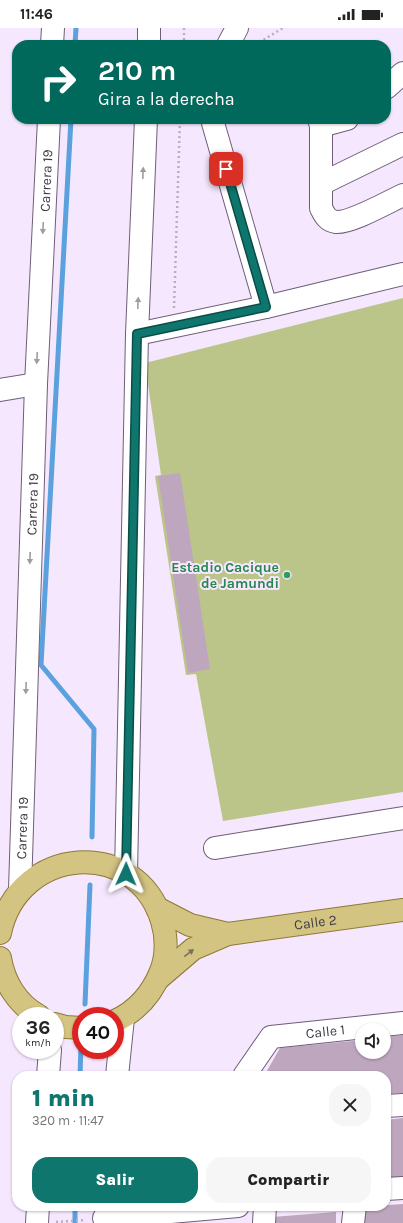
<!DOCTYPE html>
<html lang="es">
<head>
<meta charset="utf-8">
<style>
  :root { --surface:#fff; --page:#f6f6f6; --text:#222; --muted:#767676; --accent:#0f766e }
  body { margin:0; font-family:Karla,sans-serif; background:var(--page); color:var(--text); height:100vh; display:flex; flex-direction:column; font-size:15px; white-space:nowrap }
  * { box-sizing:border-box; margin:0 }
  p { font-size:13px; color:var(--muted) }
  .icon { flex:none; width:22px; height:22px; fill:none; stroke:currentColor; stroke-width:2; stroke-linecap:round; stroke-linejoin:round }
  .map { position:relative; flex:1; overflow:hidden }
  .sheet { position:absolute; left:12px; top:1043px; width:379px; height:140px; display:flex; flex-direction:column; background:var(--surface); border-radius:16px; box-shadow:0 1px 3px #0004 }
  .sheet>* { flex:none }
  .hud { position:absolute; left:12px; top:12px; width:379px; height:84px; border-radius:16px; box-shadow:0 1px 3px #0004; background:#00695c; color:#fff; overflow:hidden }
  .fabs { position:absolute; left:355px; top:995px; display:grid; gap:8px }
  .fabs a { display:grid; place-items:center; width:36px; height:36px; border-radius:50%; background:var(--surface); box-shadow:0 1px 3px #0004; font-size:20px }
  .speed { position:absolute; left:12px; top:979px; display:flex; gap:8px; font-size:20px; font-weight:700; text-align:center }
  .speed>* { display:grid; place-content:center; width:52px; height:52px; border-radius:50%; background:var(--surface); box-shadow:0 1px 3px #0004; line-height:1 }
  .speed small { font-size:10px; font-weight:400 }
  .speed .limit { border:6px solid #d22; background:#fff; color:#111 }
  .pin { position:absolute; display:grid; place-items:center; width:34px; height:34px; color:#fff; margin:-17px; border-radius:8px; box-shadow:0 2px 6px #0006 }
  .me { position:absolute; width:44px; margin:-22px; rotate:1deg; stroke-linejoin:round; filter:drop-shadow(0 0 3px #0008) }
  .turn { display:flex; align-items:center; gap:14px; height:84px; padding:0 20px; font-size:18px }
  .turn .icon { width:52px; height:52px; stroke-width:2.5 }
  .turn b { display:block; font-size:28px; line-height:34px }
  .round { display:grid; place-items:center; flex:none; width:42px; height:42px; border-radius:16px; background:var(--page) }
  .overview { display:flex; align-items:center; justify-content:space-between; height:68px; padding:0 20px }
  h1 { font-size:24px; font-weight:800; line-height:30px; color:var(--accent) }
  .cta { display:flex; gap:8px; margin-top:auto; padding:8px 20px }
  .cta a { flex:1; height:46px; border-radius:16px; background:var(--accent); color:#fff; font-size:16px; font-weight:800; line-height:46px; text-align:center }
  .cta a+a { background:var(--page); color:var(--text) }
  .status { display:flex; justify-content:space-between; align-items:center; height:28px; padding:0 20px; background:var(--surface); direction:ltr }
  .status svg { height:11px; fill:currentColor }
  .map>svg:first-child { display:block }
</style>
</head>
<body>
<div class="status"><b>11:46</b><svg viewBox="0 0 49 12"><path d="M0 12V9h3v3zM5 12V6h3v6zM10 12V3h3v9zM15 12V0h3v12zM26 1h20v11H26zM47 4h2v5h-2z"/></svg></div>
<div class="map">
<svg width="403" height="1195" viewBox="0 0 403 1195">
  <rect width="100%" height="100%" fill="#f5e7fe"/>
  <path fill="#bbc589" d="M403,270v494l-180,29 -27,-147 -10,1 -31,-199 6,-1 -16,-112z"/>
  <g fill="none" stroke-linecap="round" stroke-linejoin="round">
    <g stroke="#5ba1de" stroke-width="5">
      <path d="M75,17l1,-17"/>
      <path d="M71,91l-30,546 53,64 -2,108"/>
      <path d="M85,976l5,-119"/>
      <path d="M80,1048l1,-31"/>
      <path d="M75,1195v-17"/>
    </g>
  </g>
  <g fill="#bda6be">
    <path d="M180,445l30,196 -22,4 -30,-197z"/>
    <path d="M403,1007v58l-17,1v-18h-122l16,-28 82,-8v12h22v-15z"/>
    <path d="M403,1090v59l-17,2v-59z"/>
    <path d="M403,1176v19h-44l1,-16z"/>
    <path d="M336,1184v11h-64v-6z"/>
  </g>
  <g fill="none" stroke-linecap="round" stroke-linejoin="round">
    <g stroke="#6e5f77" stroke-width="24">
      <g id="minor">
        <path d="M52,17l1,-17"/>
        <path d="M149,17v-17"/>
        <path d="M228,17l9,-17"/>
        <path d="M386,60l17,-15"/>
        <path d="M319,91l2,7v82c3,6 6,13 15,14 15,1 52,-20 67,-27"/>
        <path d="M213,95l53,184"/>
        <path d="M321,98l26,-7"/>
        <path d="M321,156l82,-40"/>
        <path d="M137,306l129,-27 137,-33"/>
        <path d="M0,362l36,-6"/>
        <path d="M215,820l188,-30"/>
        <path d="M126,846l11,-540 9,-215"/>
        <path id="s1" d="M20,862l16,-506 13,-265"/>
        <path d="M48,1048l2,-26"/>
        <path d="M117,1048l6,-58"/>
        <path id="s2" d="M244,1048l27,-39 132,-14"/>
        <path d="M386,1078l17,-1"/>
        <path d="M386,1161l17,-1"/>
        <path d="M104,1190l134,-12"/>
        <path d="M37,1195l1,-17"/>
        <path d="M264,1195l1,-17"/>
        <path d="M353,1195l2,-17"/>
      </g>
    </g>
    <g stroke="#8e7a36" stroke-width="24">
      <g id="major">
        <path d="M157,880l33,17 38,9"/>
        <path d="M0,905c18,-87 136,-97 162,-12 5,16 5,35 -1,50 -9,23 -24,40 -46,50"/>
        <path d="M0,930c4,24 17,46 39,58"/>
        <path id="s3" d="M159,950l34,-29 35,-15 175,-24"/>
        <path d="M55,996l11,3 15,1"/>
      </g>
    </g>
    <g stroke="#baaec1" stroke-width="2.5" stroke-dasharray="2 3" stroke-linecap="butt">
      <path d="M184,17v-17"/>
      <path d="M255,17l28,-17"/>
      <path d="M174,280l6,-189"/>
      <path d="M56,1194l29,-2"/>
    </g>
    <use href="#minor" stroke="#fff" stroke-width="22"/>
    <use href="#major" stroke="#d4c482" stroke-width="22"/>
  </g>
  <defs><path id="oneway-solid" d="M-6-.8H1V-3.2L6.5 0L1 3.2V.8H-6Z"/></defs>
  <g fill="#a09ca2">
    <use href="#oneway-solid" transform="translate(143 145) rotate(-88)"/>
    <use href="#oneway-solid" transform="translate(43 200) rotate(93)"/>
    <use href="#oneway-solid" transform="translate(138 275) rotate(-88)"/>
    <use href="#oneway-solid" transform="translate(37 330) rotate(93)"/>
    <use href="#oneway-solid" transform="translate(30 530) rotate(92)"/>
    <use href="#oneway-solid" transform="translate(26 660) rotate(92)"/>
  </g>
  <use fill="#7c715d" href="#oneway-solid" transform="translate(189 925) rotate(-38)"/>
  <g fill="none" stroke-linecap="round" stroke-linejoin="round">
    <g stroke="#0a4d48" stroke-width="10">
      <path id="route" d="M126,846l11,-540 129,-27 -40,-138"/>
    </g>
    <use href="#route" stroke="#0f766e" stroke-width="7"/>
  </g>
  <circle fill="#2e9e5b" stroke="#f5e7fe" stroke-width="1.5" cx="287" cy="547" r="4"/>
  <g text-anchor="middle" dominant-baseline="central" stroke-width="4" stroke-linejoin="round" paint-order="stroke">
    <g font-size="14" fill="#413a45" stroke="#f5e7fe">
      <text stroke="none"><textPath href="#s1" startOffset="710">Carrera 19</textPath></text>
      <text stroke="none"><textPath href="#s1" startOffset="386">Carrera 19</textPath></text>
      <text stroke="none"><textPath href="#s1" startOffset="62">Carrera 19</textPath></text>
      <text stroke="none"><textPath href="#s3" startOffset="171">Calle 2</textPath></text>
      <text stroke="none"><textPath href="#s2" startOffset="102">Calle 1</textPath></text>
    </g>
    <g font-size="14" font-weight="bold" fill="#27864d" stroke="#f5e7fe" text-anchor="end">
      <text x="279" y="539">Estadio Cacique<tspan x="279" dy="16">de Jamundi</tspan></text>
    </g>
  </g>
</svg>
<div class="fabs">
<a><svg class="icon" aria-label="sound" viewBox="0 0 24 24"><path d="M4 9h4l5-4v14l-5-4H4zM17 9q2 3 0 6"/></svg></a>
</div>
<div class="speed"><div>36<small>km/h</small></div><div class="limit">40</div></div>
<div class="pin" style="left:226px;top:141px;background:#d93025"><svg class="icon" aria-label="arrive" viewBox="0 0 24 24"><path d="M6 21V4h12l-3 4 3 4H6"/></svg></div>
<svg class="me" style="left:126px;top:846px" viewBox="-20 -20 40 40"><path d="M0-17L14 15 0 8-14 15z" fill="#0f766e" stroke="#fff" stroke-width="4"/></svg>
<div class="hud">
<div class="turn"><svg class="icon" aria-label="right" viewBox="0 0 24 24"><path d="M7 20v-9h11M14 6l5 5-5 5"/></svg><div><b>210 m</b>Gira a la derecha</div></div>
</div>
<section class="sheet">
<div class="overview"><div><h1>1 min</h1><p>320 m · 11:47</p></div><a class="round"><svg class="icon" aria-label="close" viewBox="0 0 24 24"><path d="M6 6l12 12M18 6L6 18"/></svg></a></div>
<div class="cta"><a>Salir</a><a>Compartir</a></div>
</section>
</div>
</body>
</html>
